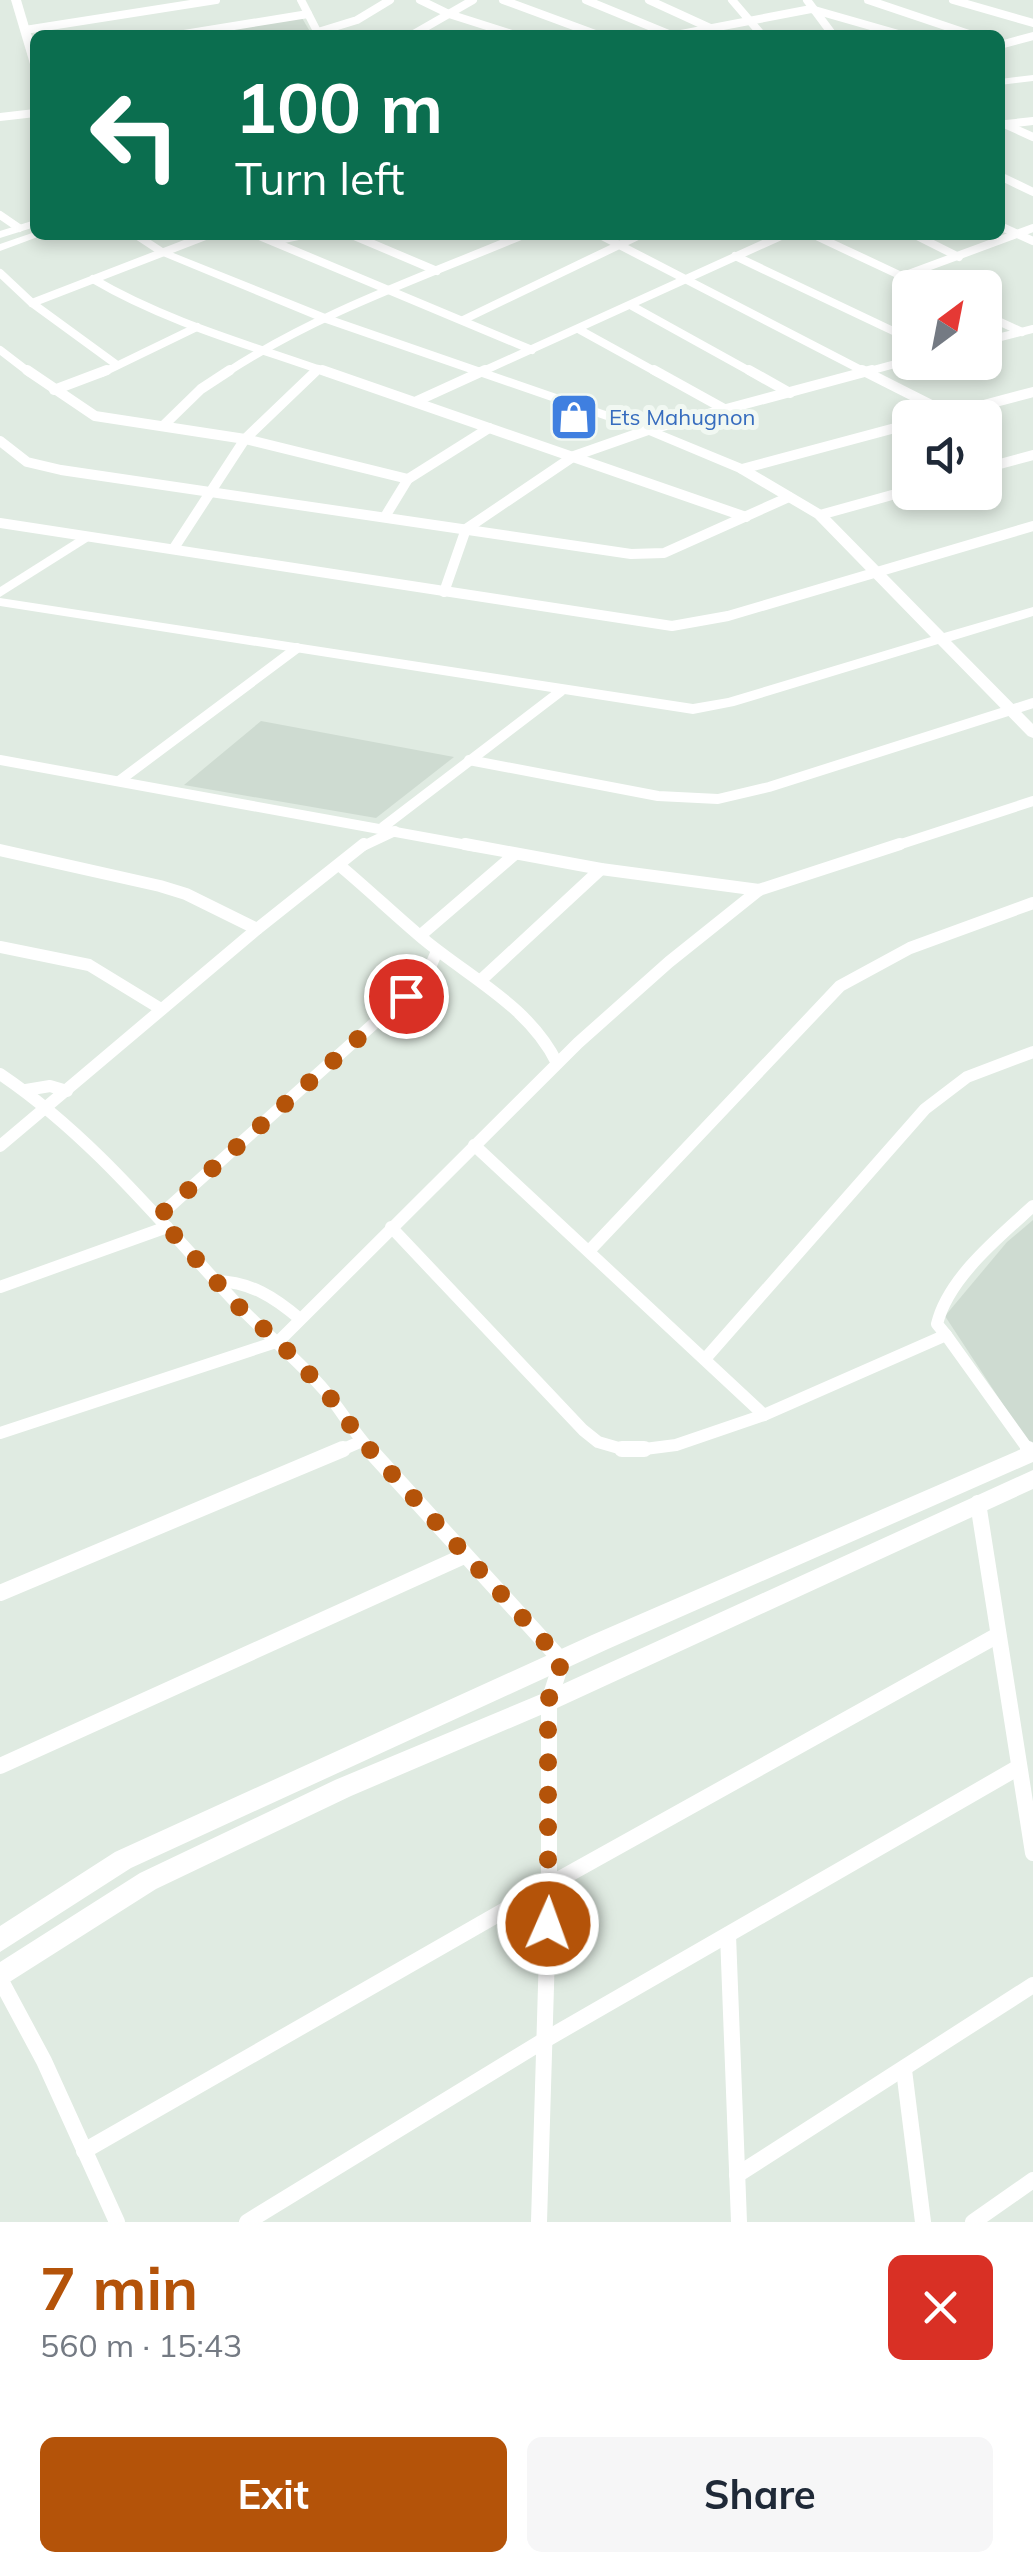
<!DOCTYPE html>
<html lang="en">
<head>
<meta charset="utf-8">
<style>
  :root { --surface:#fff; --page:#f6f6f7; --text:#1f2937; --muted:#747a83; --accent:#b45309 }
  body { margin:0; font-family:Mulish,sans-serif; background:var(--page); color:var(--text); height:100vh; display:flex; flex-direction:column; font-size:38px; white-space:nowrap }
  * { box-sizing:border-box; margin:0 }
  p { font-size:32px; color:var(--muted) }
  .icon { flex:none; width:55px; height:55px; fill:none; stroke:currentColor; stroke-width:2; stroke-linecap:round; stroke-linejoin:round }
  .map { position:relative; height:2222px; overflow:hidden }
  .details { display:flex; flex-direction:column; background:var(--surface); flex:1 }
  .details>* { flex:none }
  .top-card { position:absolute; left:30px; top:30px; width:975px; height:210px; border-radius:15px; box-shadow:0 5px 15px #0003; background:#0b6e4f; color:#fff; overflow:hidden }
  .needle { width:65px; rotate:32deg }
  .controls { position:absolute; left:892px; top:270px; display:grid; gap:20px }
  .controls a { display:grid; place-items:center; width:110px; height:110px; border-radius:15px; background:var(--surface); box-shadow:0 5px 15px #0003; font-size:50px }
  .pin { position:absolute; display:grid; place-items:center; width:85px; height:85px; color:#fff; margin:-42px; border:5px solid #fff; border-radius:50%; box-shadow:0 2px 10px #0007 }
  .me { position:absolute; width:110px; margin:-55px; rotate:2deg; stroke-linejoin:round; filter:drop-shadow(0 0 8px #0008) }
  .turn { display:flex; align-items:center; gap:35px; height:210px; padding:0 40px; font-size:45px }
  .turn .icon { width:130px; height:130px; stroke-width:2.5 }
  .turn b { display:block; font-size:70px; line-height:85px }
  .round { display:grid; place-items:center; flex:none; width:105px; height:105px; border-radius:15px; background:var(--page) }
  .headline { display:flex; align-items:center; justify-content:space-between; height:170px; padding:0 40px }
  h1 { font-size:60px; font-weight:700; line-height:75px; color:var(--accent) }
  .action { display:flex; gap:20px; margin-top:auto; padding:20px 40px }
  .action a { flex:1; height:115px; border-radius:15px; background:var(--accent); color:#fff; font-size:40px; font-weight:700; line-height:115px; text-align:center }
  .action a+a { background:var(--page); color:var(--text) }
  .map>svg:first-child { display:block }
</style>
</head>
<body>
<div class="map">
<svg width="1033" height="2222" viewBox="0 0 1033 2222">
  <rect width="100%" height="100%" fill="#e0ebe2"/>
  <g fill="#cedbd1">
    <path d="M302,18l10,17h-119z"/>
    <path d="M261,721l193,36 -78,61 -192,-33z"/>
    <path d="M1033,1220v222l-4,2 -84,-128 62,-74z"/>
  </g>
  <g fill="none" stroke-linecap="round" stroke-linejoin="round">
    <g stroke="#fff" stroke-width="8">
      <path d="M301,0l18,35"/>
      <path d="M420,0l29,14 66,21"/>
      <path d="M503,0l95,35"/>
      <path d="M586,0l85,35"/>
      <path d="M649,0l61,28"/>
      <path d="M732,0l30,35"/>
      <path d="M807,0l26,35"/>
      <path d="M868,0l104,35"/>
      <path d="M953,0l80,23"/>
      <path d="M25,30l191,-30"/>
      <path d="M318,32l39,-12 33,-20"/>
      <path d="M178,35l130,-21"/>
      <path d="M412,35l61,-35"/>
      <path d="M676,35l135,-26 91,26"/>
      <path d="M1000,45l33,-9"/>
      <path d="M0,117l35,-4"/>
      <path d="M1000,122l33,15"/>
      <path d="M1006,124l27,-3"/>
      <path d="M1000,176l33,16"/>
      <path d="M0,215l19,13"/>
      <path d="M1000,226l33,15"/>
      <path d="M257,235l275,115"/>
      <path d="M352,235l85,36"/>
      <path d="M600,235l267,138"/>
      <path d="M814,235l113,53"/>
      <path d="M915,235l44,22"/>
      <path d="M274,241l29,-6"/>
      <path d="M735,256l175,83"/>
      <path d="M0,273l32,30 85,62"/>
      <path d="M903,276l130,-48"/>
      <path d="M93,279c73,43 157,66 236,94"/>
      <path d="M32,303l176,-68"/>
      <path d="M632,306l121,67"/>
      <path d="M985,315l37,17"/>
      <path d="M463,320l177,-85"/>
      <path d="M580,330l78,43"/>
      <path d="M985,341l48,-12"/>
      <path d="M0,350l30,23"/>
      <path d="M102,373l95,-46"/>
      <path d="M226,373c91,-60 197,-96 297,-138"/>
      <path d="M314,373l4,-4"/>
      <path d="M479,373l304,-138"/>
      <path d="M862,373l48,-13"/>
    </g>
    <g stroke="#fff" stroke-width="10">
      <path d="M27,370l68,46 150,23 163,40"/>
      <path d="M322,370l424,147"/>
      <path d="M654,370l74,41"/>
      <path d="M749,370l41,23"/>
      <path d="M862,370l87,44"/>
      <path d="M54,390l53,-20"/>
      <path d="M417,401l68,-31"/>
      <path d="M935,418l98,-26"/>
      <path d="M163,426l38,-37 29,-19"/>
      <path d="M0,441l27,21 34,8 570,84 33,-1 125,-56"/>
      <path d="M985,468l48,-13"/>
      <path d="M742,469l168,-45"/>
      <path d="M386,515l22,-36 81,-51"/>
      <path d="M820,515l90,-25"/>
      <path d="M0,523l672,103 56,-10 305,-90"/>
      <path d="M174,548l71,-109 72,-69"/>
      <path d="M444,592l22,-63 108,-73 74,-26 224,-60"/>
      <path d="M0,760l478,87"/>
      <path d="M469,760l189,36 60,3 51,-12 264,-84"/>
      <path d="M119,781l178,-133"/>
      <path d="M383,827l178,-136"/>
      <path d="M361,847l34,-16"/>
      <path d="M892,847l141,-46"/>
    </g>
    <g stroke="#fff" stroke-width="12">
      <path d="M465,844l136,25 158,21 141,-46"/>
      <path d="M0,850l160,36 26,8 71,35"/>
      <path d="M339,865c30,25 58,52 88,77 47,38 103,66 130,121"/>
      <path d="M422,934l93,-80"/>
      <path d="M0,947l89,18 72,44"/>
      <path d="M480,981l121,-112"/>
      <path d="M0,1074c92,62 162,150 237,230 28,30 61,55 88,87 16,19 29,42 47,61"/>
      <path d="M26,1090l24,-4 17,5"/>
      <path d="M474,1145l290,270"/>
      <path d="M0,1146l257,-217 107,-85"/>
      <path d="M158,1217l268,-240 11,-26"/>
      <path d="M391,1227l192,203 15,12 31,9 47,-6 88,-30 182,-80 -9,-11c11,-46 62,-87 96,-118"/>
      <path d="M589,1251l251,-265 70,-38 123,-45"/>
      <path d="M216,1281c35,1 58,16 84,38"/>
      <path d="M0,1287l167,-60"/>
      <path d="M946,1335l84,117"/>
      <path d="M705,1359l220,-250 42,-32 66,-25"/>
      <path d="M0,1433l279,-92 299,-298 91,-81 90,-72"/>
      <path d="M337,1452l25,-11"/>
    </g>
    <g stroke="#fff" stroke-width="16">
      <path d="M369,1449l193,212 -13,40v184l-10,337"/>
      <path d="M622,1449h22"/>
      <path d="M1028,1449l4,5"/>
      <path d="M978,1503l55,350"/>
      <path d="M0,1593l343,-144"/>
      <path d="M0,1766l464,-210"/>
      <path d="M728,1935l11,287"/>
      <path d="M0,1979l44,82 73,161"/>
      <path d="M904,2070l19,152"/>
      <path d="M84,2151l465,-266 449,-250"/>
      <path d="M737,2175l296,-190"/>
      <path d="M247,2222l296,-181 476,-274"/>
      <path d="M973,2222l60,-42"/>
    </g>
    <g fill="#fff" fill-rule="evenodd">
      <path d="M11,0h10l14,47v20l-5,-3z"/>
      <path d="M1033,75v6l-33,4v-6z"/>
      <path d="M35,220v7l-35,11v-7z"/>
      <path d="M35,232v3h8l-43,16v-7z"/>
      <path d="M129,235h14l23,15 162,65 324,112 95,39 78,46 119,121 89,-26v9l-82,25 82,83v14l-5,-2 -90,-92 -204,62 -41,8 -693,-108v-8l693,106 35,-6 203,-61 -116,-119 -78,-46 -93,-39 -324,-112 -162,-67z"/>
      <path d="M87,532l7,4 -2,3 -92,58v-10z"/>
      <path d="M1033,1444v18l-425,187 -477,219 -131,84v-26l115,-74 477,-217z"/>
      <path d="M1033,1470v19l-476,219 -206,88 -195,93 -156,99v-26l140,-89 195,-93 206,-86z"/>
    </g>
  </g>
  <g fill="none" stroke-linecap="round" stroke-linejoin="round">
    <path stroke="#b45309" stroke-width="18" stroke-dasharray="0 32.4" d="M406,996l-248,221 83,92 37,32 48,51 36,49 200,220 -14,40v223"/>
  </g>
  <defs>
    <g id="shop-square" transform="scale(2.5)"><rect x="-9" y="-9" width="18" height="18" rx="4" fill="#3f7fe0" stroke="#f1f8f2"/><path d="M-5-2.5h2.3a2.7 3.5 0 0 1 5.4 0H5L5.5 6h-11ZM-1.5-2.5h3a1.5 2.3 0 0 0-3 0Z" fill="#fff"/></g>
  </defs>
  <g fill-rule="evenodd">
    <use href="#shop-square" x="574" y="417"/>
  </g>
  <g text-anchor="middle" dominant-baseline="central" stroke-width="10" stroke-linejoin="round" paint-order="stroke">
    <g font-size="22" fill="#366cbe" stroke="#f1f8f2" text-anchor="start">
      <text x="609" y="417">Ets Mahugnon</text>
    </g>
  </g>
</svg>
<div class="controls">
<a><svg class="needle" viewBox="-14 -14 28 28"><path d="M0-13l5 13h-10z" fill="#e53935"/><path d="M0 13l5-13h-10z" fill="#747a83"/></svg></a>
<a><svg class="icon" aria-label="sound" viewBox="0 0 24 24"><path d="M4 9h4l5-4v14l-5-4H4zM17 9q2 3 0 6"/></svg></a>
</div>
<div class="pin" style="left:406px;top:996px;background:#d93025"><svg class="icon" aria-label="arrive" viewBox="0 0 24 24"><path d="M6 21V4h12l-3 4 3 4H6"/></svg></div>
<svg class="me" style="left:548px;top:1924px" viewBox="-20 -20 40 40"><circle r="17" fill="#b45309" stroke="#fff" stroke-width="3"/><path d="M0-11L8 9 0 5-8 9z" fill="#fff"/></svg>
<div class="top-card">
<div class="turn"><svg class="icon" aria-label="left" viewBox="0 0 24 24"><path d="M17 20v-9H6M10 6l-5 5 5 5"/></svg><div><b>100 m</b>Turn left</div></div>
</div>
</div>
<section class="details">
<div class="headline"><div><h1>7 min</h1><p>560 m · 15:43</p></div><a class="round" style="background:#d93025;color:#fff"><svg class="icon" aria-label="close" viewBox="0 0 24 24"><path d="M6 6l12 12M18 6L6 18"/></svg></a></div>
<div class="action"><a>Exit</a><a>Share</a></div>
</section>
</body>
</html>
